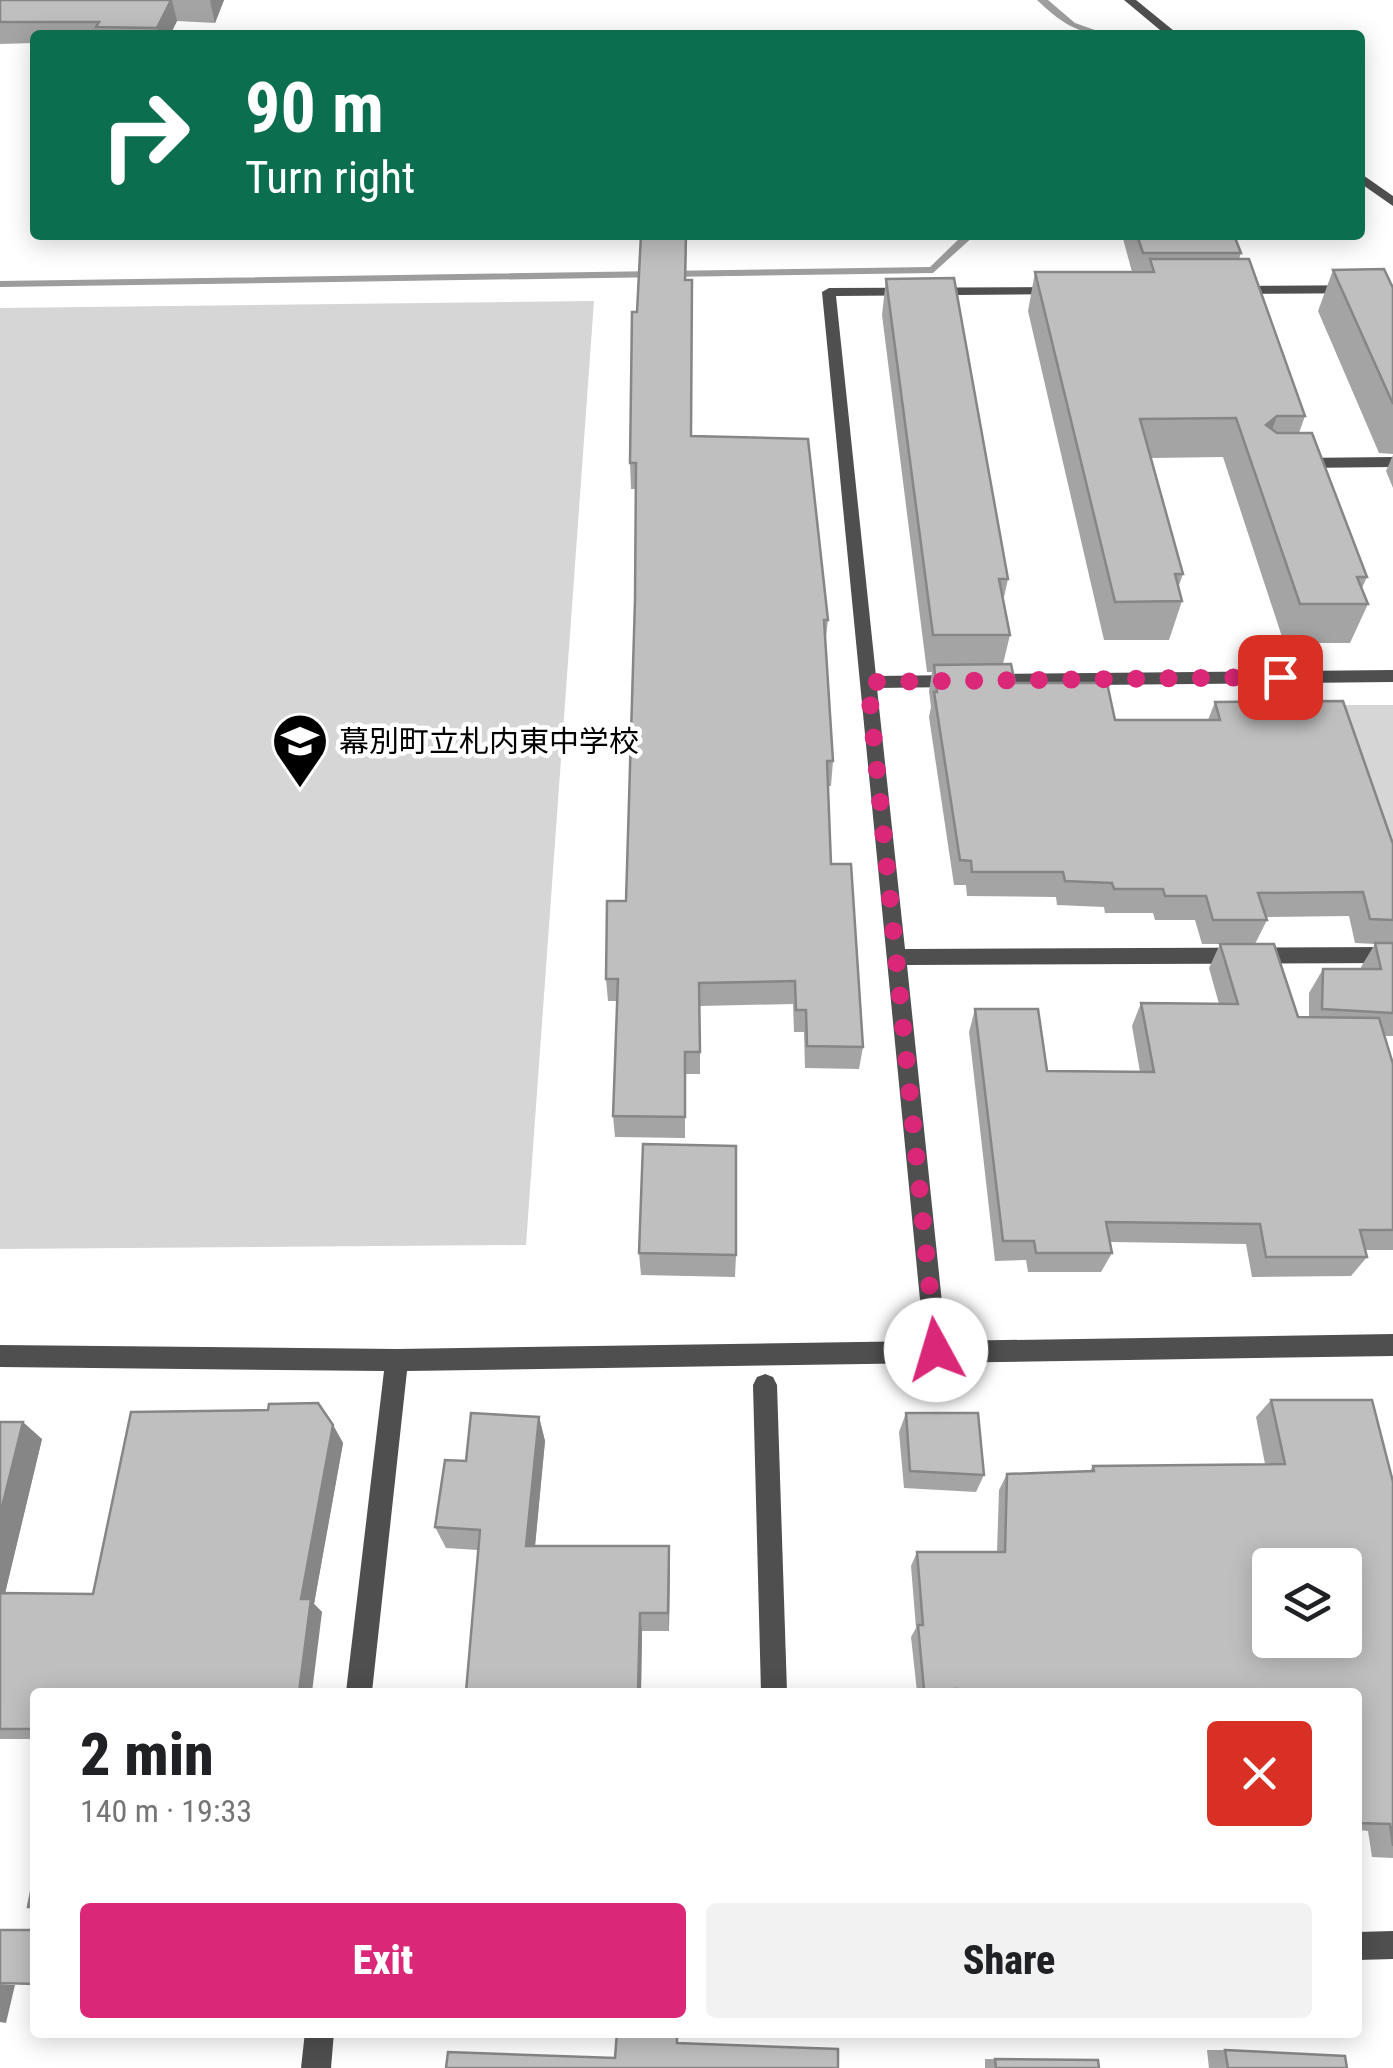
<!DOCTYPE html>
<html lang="en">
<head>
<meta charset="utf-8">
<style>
  :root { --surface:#fff; --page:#f2f2f2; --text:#202124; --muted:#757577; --accent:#db2777 }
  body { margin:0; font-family:"Roboto Condensed","Noto Sans JP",sans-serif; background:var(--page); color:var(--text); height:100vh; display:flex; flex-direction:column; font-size:38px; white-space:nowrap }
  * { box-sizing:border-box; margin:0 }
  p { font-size:32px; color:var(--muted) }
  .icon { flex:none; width:55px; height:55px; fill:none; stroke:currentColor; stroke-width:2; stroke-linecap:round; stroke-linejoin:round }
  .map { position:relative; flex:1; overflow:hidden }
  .drawer { position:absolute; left:30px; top:1688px; width:1332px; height:350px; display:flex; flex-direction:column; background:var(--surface); border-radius:10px; box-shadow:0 5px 25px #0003 }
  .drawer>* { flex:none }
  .guide { position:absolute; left:30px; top:30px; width:1335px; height:210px; border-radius:10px; box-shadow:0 5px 25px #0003; background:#0b6e4f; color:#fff; overflow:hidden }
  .buttons { position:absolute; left:1252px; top:1548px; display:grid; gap:20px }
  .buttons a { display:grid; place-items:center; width:110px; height:110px; border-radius:10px; background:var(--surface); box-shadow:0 5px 25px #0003; font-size:50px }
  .pin { position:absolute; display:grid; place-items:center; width:85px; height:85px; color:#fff; margin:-42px; border-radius:20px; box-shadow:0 5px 15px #0006 }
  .me { position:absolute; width:110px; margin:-55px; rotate:354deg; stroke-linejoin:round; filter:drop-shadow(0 0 8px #0008) }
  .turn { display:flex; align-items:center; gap:35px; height:210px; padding:0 50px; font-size:45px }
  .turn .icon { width:130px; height:130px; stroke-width:2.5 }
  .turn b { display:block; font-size:70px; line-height:85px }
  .round { display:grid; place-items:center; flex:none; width:105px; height:105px; border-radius:10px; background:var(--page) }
  .head { display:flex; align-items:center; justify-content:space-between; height:170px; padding:0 50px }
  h1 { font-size:60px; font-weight:800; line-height:75px }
  .cta { display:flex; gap:20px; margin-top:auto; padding:20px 50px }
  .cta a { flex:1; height:115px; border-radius:10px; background:var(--accent); color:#fff; font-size:40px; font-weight:800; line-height:115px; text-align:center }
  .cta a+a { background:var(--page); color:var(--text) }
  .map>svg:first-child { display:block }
</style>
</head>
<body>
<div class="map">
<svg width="1393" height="2068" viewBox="0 0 1393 2068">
  <rect width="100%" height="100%" fill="#fff"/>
  <g fill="#d6d6d6">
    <path d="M594,301l-68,944 -526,4v-941z"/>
    <path d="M1336,705h57v163z"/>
  </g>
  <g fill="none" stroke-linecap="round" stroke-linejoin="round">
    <g fill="#9d9d9d" fill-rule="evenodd">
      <path d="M1037,0h11l27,23 34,12c-31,0 -50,-14 -72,-35z"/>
      <path d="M963,235h12l-42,38 -933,14v-6l930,-14z"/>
    </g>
    <g fill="#4f4f4f" fill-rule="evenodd">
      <path d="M1124,0h12l43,35h-13z"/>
      <path d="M1360,173l33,23v10l-33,-23z"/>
      <path d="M765,1374l8,3 4,8 10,307h-26l-8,-307 4,-8z"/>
    </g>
    <g fill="#4f4f4f" fill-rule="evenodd">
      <path d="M1393,285v8l-160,1 -7,-4 7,-4z"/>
      <path d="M1059,287l7,4 -2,3 -228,2 40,380 80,-1 8,6 -8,6 -79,1 28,261 488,-2v16l-486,2 39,376 447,-7v22l-986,15 -35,321h-26l38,-321 -384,-4v-22l397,4 527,-8 -102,-1049 7,-4z"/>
      <path d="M1393,457v10l-93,1 -7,-5 7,-5z"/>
      <path d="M1393,670v12l-403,4 -8,-6 8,-6z"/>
      <path d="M1393,1931v28l-35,1v-28z"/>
      <path d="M305,2032h29l-3,36h-30z"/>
    </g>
  </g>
  <g fill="#a4a4a4" fill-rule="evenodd">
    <path d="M0,0h224l-9,23 -38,-2 -7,14h-135v8l-35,1z"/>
    <path d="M641,235h46l-1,45 5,156 137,184 -3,25 8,116 -2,25h-3l3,78 32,183 -4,22 -54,-1 -1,-36h-10l-1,-28 -93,2v68h-15v64l-70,-1 -2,-21 4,-115h-9l-2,-22 20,-78 9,-301 1,-111h-5l-1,-26z"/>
    <path d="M1122,235h112l7,18 -2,6 66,157 -6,17 68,144 -5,11 6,16 -18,39h-66l-61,-186 -72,1 32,116 -5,14 4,13 -13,39h-65l-76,-329 7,-39h97z"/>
    <path d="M1333,270l60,18v166l-14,-1 -61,-142z"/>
    <path d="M886,279l122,300 -5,23 7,33 -7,29 12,19 100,37h93l7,-18 178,142v192h-9l9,28v186h-28l2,7 -16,19 -99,1 -6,-33 -136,-2 2,11 -11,19h-73l-2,-12 -31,1 -26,-229 6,-23 72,62 93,1 -8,-46 9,-23 78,1 -10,-36 11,-24h-18l-7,-24h-40l-2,-7h-48l-1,-6 -47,-2 -1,-8 -89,-1 -1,-11h-12l-25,-168 2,-10 -2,-16 3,-19h-5l-45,-357zM1349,916l6,27 20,1 -14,23v2h-38l-14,24v24h-11l-43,-73 12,-24 -1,-3z"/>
    <path d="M1393,455v33l-7,-17z"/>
    <path d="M639,1253l97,2 -1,22 -94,-2z"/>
    <path d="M1271,1400l122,82v376l-21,-1 -4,-26 -10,-1v-138h-441l-6,-55 5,-9 -5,-62 6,-14h80l2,-62 8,-16 82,-2 4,-6 172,-2 -9,-47z"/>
    <path d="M906,1413l78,62 -8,17 -72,-4 -5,-56z"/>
    <path d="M539,1417l6,24 -10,105h134v85h-27l-1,61h-175l12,-142 -32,-2 -11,-21 31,-66z"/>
    <path d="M0,1422l42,17 -37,154 88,1 240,-169 10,18 -29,161 8,8 -287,80v47h-35z"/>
    <path d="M1207,2050h18l122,18h-138z"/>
    <path d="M985,2059l113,1 1,8h-114z"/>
  </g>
  <g fill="#868686">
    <path d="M172,0l5,21 -7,14h-11l-2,-7z"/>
    <path d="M211,0h13l-9,23 -5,-22z"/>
    <path d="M1277,416l-14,39 3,-30z"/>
    <path d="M539,1417l6,24 -12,126 -7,-21z"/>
    <path d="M23,1422l19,17 -40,167 -2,-1v-90z"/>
    <path d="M333,1425l10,18 -29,161 8,8 -10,80h-13l2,-93z"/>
    <path d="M669,1546l1,20 -1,65 -1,-18z"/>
    <path d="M640,1613l2,18 -1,61h-3z"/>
    <path d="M0,1984l15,1 -9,38 -6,-1z"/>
  </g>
  <g fill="#bfbfbf" stroke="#868686" stroke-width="2.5" fill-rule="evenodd">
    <path d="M0,0h171l-14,28 -61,-1 3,-5h-99z"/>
    <path d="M641,235h45l-1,45h7l-1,156 117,3 20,181h-4l9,141h-6l4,103h20l12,183 -56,-1 -1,-36h-10l-1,-29 -96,2 1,69h-15v65l-72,-1 5,-137h-12l1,-78h19l9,-301 1,-137h-6l2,-151h5z"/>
    <path d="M1137,235h97l7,18h-98z"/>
    <path d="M1150,259h99l56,157h-28l-11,9 11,8h35l55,144h-10l11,27h-68l-64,-186 -96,1 43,155h-8l7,27 -67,1 -80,-330h119z"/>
    <path d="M1384,269l9,19v116l-60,-134z"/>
    <path d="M954,278l54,301h-9l11,56h-77l-47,-356z"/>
    <path d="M1011,664l4,19h92l8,37h105l-5,-18 128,-1 50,143v76l-23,-1 -7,-27 -105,1 9,27h-54l-7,-24h-41l-2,-7h-49l-2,-6 -47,-2 -2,-9h-91l-1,-11 -11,-1 -26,-168h3l-3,-27z"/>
    <path d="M1375,943h18v70l-71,-4 1,-40h58z"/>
    <path d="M1220,944h54l24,73 81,1 14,46v166h-33l7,27h-101l-6,-33 -154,-2 6,31h-76l-2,-12h-31l-28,-232h63l9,62 107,1 -13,-69 97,1z"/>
    <path d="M643,1144l93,2v109l-97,-2z"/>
    <path d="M1271,1400h101l21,82v364l-3,-22 -32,-1v-131h-401v-3l-33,1 -6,-65h5l-6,-73h88l2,-78 87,-3 -1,-5 192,-2zM1270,1565h75v75h-75z"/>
    <path d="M318,1403l15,22 -32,174h10l-12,93h-264v37h-35v-136l93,1 38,-182 137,-2 1,-6z"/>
    <path d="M471,1413l68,4 -13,129h143l-1,67h-28l-2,79h-172l14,-162 -45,-3 10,-67 21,1z"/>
    <path d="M906,1413h72l6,62 -74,-4z"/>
    <path d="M0,1422h23l-23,93z"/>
    <path d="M35,1872v35h-7z"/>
    <path d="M0,1930h35v54l-35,-1z"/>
    <path d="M617,2032h60v11l161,6v19h-392l2,-16 167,6z"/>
    <path d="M1225,2050l120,6 2,12h-119z"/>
    <path d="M995,2059l103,1 1,8h-103z"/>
  </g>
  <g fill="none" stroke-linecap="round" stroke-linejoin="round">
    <path stroke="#db2777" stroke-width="18" stroke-dasharray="0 32.4" d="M936,1350l-68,-668 412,-5"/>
  </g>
  <defs>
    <g id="school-pin" transform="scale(2.875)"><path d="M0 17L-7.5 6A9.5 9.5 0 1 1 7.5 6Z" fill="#000" stroke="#fff"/><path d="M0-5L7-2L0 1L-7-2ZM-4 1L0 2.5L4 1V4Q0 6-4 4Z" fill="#fff"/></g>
  </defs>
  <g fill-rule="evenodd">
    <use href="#school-pin" x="300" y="741"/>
  </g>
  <g text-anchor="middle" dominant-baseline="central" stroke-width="9" stroke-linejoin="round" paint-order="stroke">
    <g font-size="30" fill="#000" stroke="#fff" text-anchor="start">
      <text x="339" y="741">幕別町立札内東中学校</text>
    </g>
  </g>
</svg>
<div class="buttons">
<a><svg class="icon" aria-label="layers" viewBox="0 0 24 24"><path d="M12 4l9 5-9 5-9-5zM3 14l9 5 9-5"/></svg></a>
</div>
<div class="pin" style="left:1280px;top:677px;background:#d93025"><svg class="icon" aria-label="arrive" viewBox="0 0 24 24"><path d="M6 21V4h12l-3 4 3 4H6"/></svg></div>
<svg class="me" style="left:936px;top:1350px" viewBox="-20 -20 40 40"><circle r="19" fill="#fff"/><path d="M0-13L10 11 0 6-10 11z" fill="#db2777"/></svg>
<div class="guide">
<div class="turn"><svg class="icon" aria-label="right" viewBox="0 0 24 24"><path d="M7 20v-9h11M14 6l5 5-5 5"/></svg><div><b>90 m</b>Turn right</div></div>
</div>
<section class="drawer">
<div class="head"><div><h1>2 min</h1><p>140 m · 19:33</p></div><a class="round" style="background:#d93025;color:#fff"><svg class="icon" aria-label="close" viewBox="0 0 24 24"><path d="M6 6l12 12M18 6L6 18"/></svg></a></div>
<div class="cta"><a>Exit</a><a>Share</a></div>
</section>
</div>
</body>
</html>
